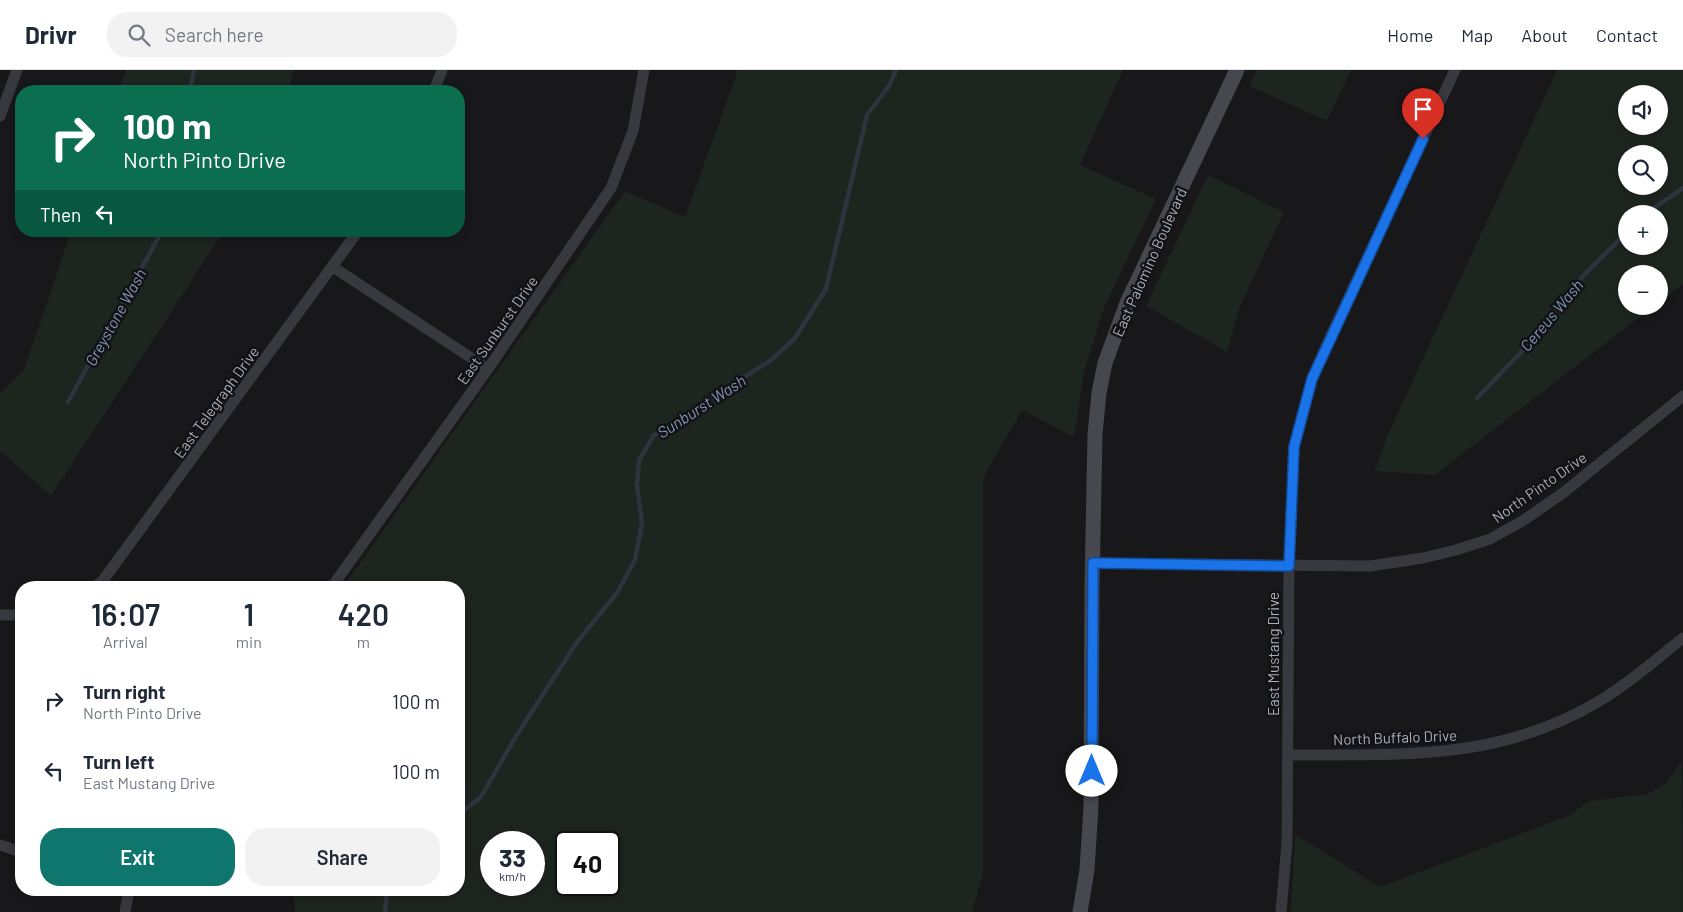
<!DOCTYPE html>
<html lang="en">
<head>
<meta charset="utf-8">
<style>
  :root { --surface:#fff; --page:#f2f2f3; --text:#1f2937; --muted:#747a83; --line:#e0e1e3; --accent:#0f766e }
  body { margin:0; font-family:Barlow,sans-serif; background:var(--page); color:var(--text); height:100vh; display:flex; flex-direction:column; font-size:19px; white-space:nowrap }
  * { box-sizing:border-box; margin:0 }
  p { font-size:16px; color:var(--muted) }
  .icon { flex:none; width:28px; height:28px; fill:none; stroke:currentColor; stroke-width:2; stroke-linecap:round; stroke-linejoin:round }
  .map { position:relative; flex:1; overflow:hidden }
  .drawer { position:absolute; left:15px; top:511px; width:450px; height:315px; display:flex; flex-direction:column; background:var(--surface); border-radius:20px; box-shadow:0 2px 8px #0003 }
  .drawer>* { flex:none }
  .top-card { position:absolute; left:15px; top:15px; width:450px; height:152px; border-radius:20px; box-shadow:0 2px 8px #0003; background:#0b6e4f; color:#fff; overflow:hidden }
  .controls { position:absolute; left:1618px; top:15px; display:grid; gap:10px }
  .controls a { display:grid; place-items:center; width:50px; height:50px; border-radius:50%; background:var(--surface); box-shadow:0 2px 8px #0003; font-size:25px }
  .speed { position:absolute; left:480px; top:761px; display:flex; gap:10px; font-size:25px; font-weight:700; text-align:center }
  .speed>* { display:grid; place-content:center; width:65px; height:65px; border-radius:50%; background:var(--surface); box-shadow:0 2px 8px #0003; line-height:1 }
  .speed small { font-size:12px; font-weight:400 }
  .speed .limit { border:2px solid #111; border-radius:8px; background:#fff; color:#111 }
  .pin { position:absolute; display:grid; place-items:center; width:42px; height:42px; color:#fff; margin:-51px -21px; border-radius:50% 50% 50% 0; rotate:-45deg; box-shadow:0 0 5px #0007 }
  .pin .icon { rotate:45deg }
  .me { position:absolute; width:55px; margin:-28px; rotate:0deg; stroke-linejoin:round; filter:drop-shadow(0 0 4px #0008) }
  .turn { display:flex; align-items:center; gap:18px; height:105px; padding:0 25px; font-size:22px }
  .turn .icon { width:65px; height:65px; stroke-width:2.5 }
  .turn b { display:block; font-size:35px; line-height:42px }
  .then { display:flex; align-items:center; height:48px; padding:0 25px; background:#0003; gap:10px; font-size:19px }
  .eta { display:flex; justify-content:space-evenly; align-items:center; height:85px; text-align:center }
  .eta b { font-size:30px; font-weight:600; line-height:35px }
  .primary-button { display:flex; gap:10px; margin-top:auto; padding:10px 25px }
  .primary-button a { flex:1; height:58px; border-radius:20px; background:var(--accent); color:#fff; font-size:20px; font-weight:600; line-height:58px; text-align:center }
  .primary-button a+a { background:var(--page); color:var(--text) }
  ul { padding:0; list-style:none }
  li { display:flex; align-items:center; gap:15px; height:70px; padding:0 25px }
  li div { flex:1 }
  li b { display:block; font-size:19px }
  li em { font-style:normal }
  header { display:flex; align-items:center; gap:30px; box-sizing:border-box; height:70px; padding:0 25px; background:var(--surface); border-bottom:1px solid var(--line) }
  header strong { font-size:24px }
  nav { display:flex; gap:28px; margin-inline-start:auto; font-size:18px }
  .search { width:350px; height:45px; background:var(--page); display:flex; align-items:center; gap:12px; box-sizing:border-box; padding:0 18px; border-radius:20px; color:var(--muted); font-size:19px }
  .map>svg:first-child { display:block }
</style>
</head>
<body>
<header>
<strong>Drivr</strong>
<div class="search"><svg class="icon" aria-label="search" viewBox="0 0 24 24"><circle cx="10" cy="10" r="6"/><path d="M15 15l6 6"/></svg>Search here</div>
<nav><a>Home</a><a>Map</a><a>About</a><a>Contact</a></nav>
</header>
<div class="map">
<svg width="1683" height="842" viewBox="0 0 1683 842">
  <rect width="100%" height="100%" fill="#18171a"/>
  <g fill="#1d251f" fill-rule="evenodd">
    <path d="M126,0h168l-5,21h-171z"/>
    <path d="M738,0h385l-43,95 76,34 -52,109 -20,64 -10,65 -52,-27 -39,68v396l-11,38h-677l-2,-22h166v-302l-116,-1 282,-396 60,26zM491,772h43v43h-43zM566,772h43v43h-43z"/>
    <path d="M1257,0h94l-24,51 -78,-35z"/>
    <path d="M1557,0h126v214l-24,19v-29h-33v32h28l-219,169 -60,-4 13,-37zM1626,24h33v32h-33zM1626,84h33v32h-33zM1626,144h33v32h-33z"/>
    <path d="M1208,105l76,37 -45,97 -12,43 -81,-46z"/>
    <path d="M71,161h153l-173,265 -51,-45v-57l24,-24z"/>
    <path d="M1682,691l1,151h-392l4,-78 85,53 188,-71 21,-15 59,-7 18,-11z"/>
  </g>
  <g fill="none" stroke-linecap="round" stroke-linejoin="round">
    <g stroke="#2d343e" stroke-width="4.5">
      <path d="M190,21l4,-21"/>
      <path d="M1645,144l38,-26"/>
      <path d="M1477,328l51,-53 54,-68 44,-44"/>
      <path d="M68,332l94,-171"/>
      <path d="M459,744l22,-17 35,-61 61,-94 40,-49 18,-33 7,-37 -5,-38 2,-25 15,-25 25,-12 36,-28 55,-34 25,-23 31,-49 41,-174 22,-29 7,-16"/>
      <path d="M385,842l2,-22"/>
    </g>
    <g stroke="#38383f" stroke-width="11">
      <path d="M434,21l8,-21"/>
      <path d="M0,46l17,-46"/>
      <path d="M333,197l155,102"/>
      <path d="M1093,493l277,3 53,-8 33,-8 34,-11 34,-19 39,-27 120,-97"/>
      <path d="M94,518l10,-9 254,-348"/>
      <path d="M331,518l157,-219 123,-181 22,-57 11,-61"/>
      <path d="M0,545h21"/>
      <path d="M1288,685c113,-1 211,7 313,-55 29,-17 55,-41 82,-62"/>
      <path d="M0,775l21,7"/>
      <path d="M125,842l4,-22"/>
      <path d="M1281,842l6,-69 2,-277 5,-119 18,-68 15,-35 128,-274"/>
    </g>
    <path stroke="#46474f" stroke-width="15" d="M1080,842l7,-42 4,-63 1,-220 3,-153 4,-41 6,-30 22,-60 110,-233"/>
  </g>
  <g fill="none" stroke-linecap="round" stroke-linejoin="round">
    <g stroke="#114b97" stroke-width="12">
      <path id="route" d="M1092,701l1,-208 196,3 5,-119 18,-68 111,-240"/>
    </g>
    <use href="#route" stroke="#1a73e8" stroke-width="9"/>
  </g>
  <g text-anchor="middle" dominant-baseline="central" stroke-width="5" stroke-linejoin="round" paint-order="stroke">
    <g font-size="15" fill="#a9acba" stroke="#131215">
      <text transform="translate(1149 192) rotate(-66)">East Palomino Boulevard</text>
      <text transform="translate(497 260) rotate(-55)">East Sunburst Drive</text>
      <text transform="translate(216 332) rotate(-54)">East Telegraph Drive</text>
      <text transform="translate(1539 417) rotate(-35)">North Pinto Drive</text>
      <text transform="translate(1273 584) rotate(-90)">East Mustang Drive</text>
      <text transform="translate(1395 667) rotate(-2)">North Buffalo Drive</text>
    </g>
    <g font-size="16" font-style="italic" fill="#7f96b6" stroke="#131215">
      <text transform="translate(1551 245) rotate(-50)">Cereus Wash</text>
      <text transform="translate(115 247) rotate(-61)">Greystone Wash</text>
      <text transform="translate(701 336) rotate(-33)">Sunburst Wash</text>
    </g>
  </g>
</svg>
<div class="controls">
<a><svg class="icon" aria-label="sound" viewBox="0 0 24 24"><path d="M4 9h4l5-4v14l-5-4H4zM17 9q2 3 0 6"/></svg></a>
<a><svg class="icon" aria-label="search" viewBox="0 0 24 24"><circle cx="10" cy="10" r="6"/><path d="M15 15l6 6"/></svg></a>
<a>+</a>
<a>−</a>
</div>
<div class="speed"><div>33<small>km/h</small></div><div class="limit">40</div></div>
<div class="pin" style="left:1423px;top:69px;background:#d93025"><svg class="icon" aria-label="arrive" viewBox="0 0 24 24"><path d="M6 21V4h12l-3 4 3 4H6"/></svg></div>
<svg class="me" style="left:1092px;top:701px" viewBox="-20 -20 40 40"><circle r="19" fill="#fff"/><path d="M0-13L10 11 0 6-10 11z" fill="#1a73e8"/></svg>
<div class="top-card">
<div class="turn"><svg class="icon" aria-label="right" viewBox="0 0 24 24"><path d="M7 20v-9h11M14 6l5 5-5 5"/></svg><div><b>100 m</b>North Pinto Drive</div></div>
<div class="then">Then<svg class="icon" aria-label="left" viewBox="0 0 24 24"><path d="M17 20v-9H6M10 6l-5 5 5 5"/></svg></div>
</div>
<section class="drawer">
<div class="eta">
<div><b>16:07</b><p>Arrival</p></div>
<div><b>1</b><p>min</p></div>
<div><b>420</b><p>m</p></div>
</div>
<ul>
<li><svg class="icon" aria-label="right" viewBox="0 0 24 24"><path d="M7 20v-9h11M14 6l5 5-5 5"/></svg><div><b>Turn right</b><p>North Pinto Drive</p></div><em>100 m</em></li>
<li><svg class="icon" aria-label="left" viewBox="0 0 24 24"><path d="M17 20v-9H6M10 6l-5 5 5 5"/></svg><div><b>Turn left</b><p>East Mustang Drive</p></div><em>100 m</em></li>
</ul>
<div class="primary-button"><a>Exit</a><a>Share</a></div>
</section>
</div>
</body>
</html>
